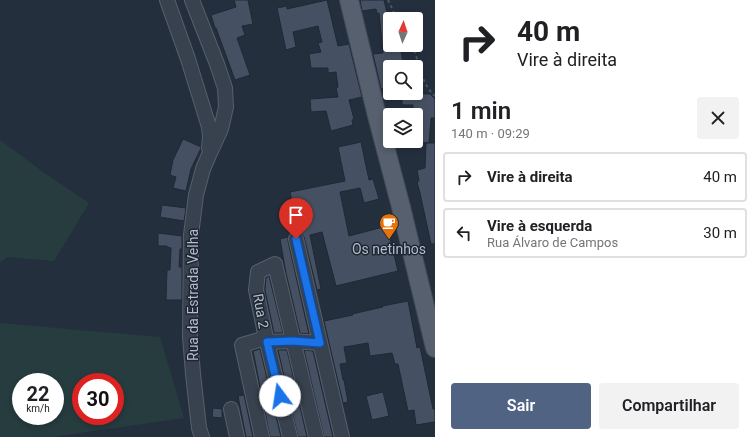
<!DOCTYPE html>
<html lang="pt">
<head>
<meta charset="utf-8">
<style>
  :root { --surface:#fff; --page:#f2f2f2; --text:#202124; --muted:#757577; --line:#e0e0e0; --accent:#506383 }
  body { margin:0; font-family:Roboto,sans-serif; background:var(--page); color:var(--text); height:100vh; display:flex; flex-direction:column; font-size:15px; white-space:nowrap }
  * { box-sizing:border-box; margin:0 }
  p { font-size:13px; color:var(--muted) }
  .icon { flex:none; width:22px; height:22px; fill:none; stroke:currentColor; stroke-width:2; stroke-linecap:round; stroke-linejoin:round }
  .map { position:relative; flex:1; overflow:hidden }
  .side { display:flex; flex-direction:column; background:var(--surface); width:320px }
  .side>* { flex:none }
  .banner { background:#fff; color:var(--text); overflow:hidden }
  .needle { width:26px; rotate:3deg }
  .controls { position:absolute; left:383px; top:12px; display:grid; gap:8px }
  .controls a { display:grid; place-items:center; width:40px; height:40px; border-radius:4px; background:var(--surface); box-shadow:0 2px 6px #0003; font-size:20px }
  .speed { position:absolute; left:12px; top:373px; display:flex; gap:8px; font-size:20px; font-weight:700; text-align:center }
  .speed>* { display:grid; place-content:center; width:52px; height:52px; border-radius:50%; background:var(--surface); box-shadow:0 2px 6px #0003; line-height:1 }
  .speed small { font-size:10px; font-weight:400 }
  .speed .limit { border:6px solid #d22; background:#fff; color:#111 }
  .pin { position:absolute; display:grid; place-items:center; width:34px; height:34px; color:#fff; margin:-41px -17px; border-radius:50% 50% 50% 0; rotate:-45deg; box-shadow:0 0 4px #0007 }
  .pin .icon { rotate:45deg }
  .me { position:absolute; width:44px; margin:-22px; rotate:346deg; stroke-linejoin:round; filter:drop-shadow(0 0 3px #0008) }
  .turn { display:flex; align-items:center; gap:14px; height:84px; padding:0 16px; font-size:18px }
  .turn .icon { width:52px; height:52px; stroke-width:2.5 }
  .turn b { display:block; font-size:28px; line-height:34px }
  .round { display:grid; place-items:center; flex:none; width:42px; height:42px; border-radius:4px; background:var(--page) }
  .head { display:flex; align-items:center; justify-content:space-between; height:68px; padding:0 16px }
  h1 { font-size:24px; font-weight:600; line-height:30px }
  .action { display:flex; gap:8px; margin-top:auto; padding:8px 16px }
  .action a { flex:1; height:46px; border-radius:4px; background:var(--accent); color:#fff; font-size:16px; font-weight:600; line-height:46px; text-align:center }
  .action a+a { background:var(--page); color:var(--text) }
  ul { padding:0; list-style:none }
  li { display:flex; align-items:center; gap:12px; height:50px; margin:0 8px 6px; padding:0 8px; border:2px solid var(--line); border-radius:4px }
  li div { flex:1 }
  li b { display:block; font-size:15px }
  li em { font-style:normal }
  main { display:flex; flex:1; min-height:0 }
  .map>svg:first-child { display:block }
</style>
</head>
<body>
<main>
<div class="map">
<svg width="435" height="437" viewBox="0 0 435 437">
  <rect width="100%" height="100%" fill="#242f3e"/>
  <g fill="#263c3f" fill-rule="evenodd">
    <path d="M0,140l43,32 46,31 -35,58 -46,-4 -8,5z"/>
    <path d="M0,323l160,14 24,81 -132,19h-52zM21,382h34v34h-34zM81,382h34v34h-34z"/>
  </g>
  <g fill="#455162" stroke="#1f2835">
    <path d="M234,0h14l5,24 -11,2 3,9 -8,3 13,37 -15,5 -19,-52h-1l-4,-13 25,-8z"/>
    <path d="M327,0l11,46 11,-2 13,53 -13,3 5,19 -2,1 1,5 -22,6 -5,-20 -15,1 -1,-13 28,-2 -2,-9 2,-1 -2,-15 -8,1v-5h-17l-2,-14 12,-2 -3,-9 4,-1 -4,-16 -25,6 3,15 -10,3 -9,-42 10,-2v3z"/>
    <path d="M360,0h24l6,25v20h10l4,22h-14v21l-9,1 -8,-35 10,-1 -4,-40 -2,1 -1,-5 -14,2z"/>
    <path d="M402,93l28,1 5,5v19h-4l-2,25 -13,-1v-27h-3v-10h-11z"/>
    <path d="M183,139l18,8v1l-10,21 -5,22 -13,-3 3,-11 -6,-2 3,-15z"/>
    <path d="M361,142l8,38 4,-1 6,20 -15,4 -4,-15 -20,4 9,44 38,-10 11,45 -62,15 -14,-54 -12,3 11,54 -4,1 -13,-53 -2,-3 -2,-2 -3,-17 -2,1 -5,-24 55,-11 -7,-34z"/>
    <path d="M426,143h9v101h-4l-11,-51 -3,-11 2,-1 -2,-11 8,-2z"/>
    <path d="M162,205l24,3 -2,13 -24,-4z"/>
    <path d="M158,233l24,3v13h-2l-1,18h3v33h-16l1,-30h3l1,-22 -4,-1v-1h-9z"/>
    <path d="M288,237v4l21,93 -9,-1 -14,-60 -6,-34z"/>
    <path d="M269,276l14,57h-9l-9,-43 1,-12z"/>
    <path d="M408,301l9,47 3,-1 13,62h2v13l-19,3 -2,-15 -6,1 -10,-47h-3l-3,-11 -22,3 -2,-13 -24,4 3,16 -7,1 3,16h1l4,22 -5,1 -19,-82 29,-6 -1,-1 31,-7 -1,-1z"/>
    <path d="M260,349l21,88h-11l-17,-86z"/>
    <path d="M278,350h9l20,87h-9z"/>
    <path d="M304,350l9,1 20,86h-9z"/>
    <path d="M383,392l6,24 -17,4 -6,-24z"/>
    <path d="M244,395l9,42h-7l-8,-41z"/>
    <path d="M213,408l9,1v9l-10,-1z"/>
  </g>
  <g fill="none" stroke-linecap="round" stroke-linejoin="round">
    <g stroke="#565f6c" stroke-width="16">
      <g id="minor">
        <path d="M167,0l21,59 21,68 1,10 -1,11"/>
        <path d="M192,0l25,64 8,24 1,19 -5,22 -12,26 -6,14 -7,26 -5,40 -1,101 3,38 6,54 3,9"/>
        <path d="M296,239l46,198"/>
        <path d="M267,342l26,-1 27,2"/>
        <path d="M231,409l6,28"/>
        <path d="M262,437l-20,-92 24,-7"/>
        <path d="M290,437l-24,-99 -10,-48 2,-18 17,-8 41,173"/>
      </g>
    </g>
    <g stroke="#414a57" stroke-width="20">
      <path id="major" d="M349,0l28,116 24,91 34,141"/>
    </g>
    <g stroke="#44595c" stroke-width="2" stroke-dasharray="3 3" stroke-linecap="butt">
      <path d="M388,0l9,19"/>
      <path d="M412,45c8,17 8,38 23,51"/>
    </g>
    <use href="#minor" stroke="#38414e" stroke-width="14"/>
    <use href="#major" stroke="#56606e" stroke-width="18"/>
  </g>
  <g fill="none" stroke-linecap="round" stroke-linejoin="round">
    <g stroke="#114b97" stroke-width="10">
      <path id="route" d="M280,396l-13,-54 26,-1 27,2 -24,-104"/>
    </g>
    <use href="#route" stroke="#1a73e8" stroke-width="7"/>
  </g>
  <defs>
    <g id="cafe-pin" transform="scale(1)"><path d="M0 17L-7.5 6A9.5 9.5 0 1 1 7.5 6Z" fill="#e8710a" stroke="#1d2633"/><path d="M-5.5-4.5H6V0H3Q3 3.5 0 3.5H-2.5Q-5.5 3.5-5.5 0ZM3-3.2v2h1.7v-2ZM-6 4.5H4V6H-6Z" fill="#fff"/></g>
  </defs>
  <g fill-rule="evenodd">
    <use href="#cafe-pin" x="389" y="223"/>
  </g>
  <g text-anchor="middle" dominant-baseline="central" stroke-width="3" stroke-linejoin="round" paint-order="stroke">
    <g font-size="14" fill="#b4bcc9" stroke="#1d2633">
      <text x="389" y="249">Os netinhos</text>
    </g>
    <g font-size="14" fill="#b4bcc9" stroke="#1d2633">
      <text transform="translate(193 295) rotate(-90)">Rua da Estrada Velha</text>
      <text transform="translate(261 311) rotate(80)">Rua 2</text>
    </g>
  </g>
</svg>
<div class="controls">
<a><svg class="needle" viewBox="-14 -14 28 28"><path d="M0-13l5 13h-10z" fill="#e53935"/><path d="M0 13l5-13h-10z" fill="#757577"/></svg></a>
<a><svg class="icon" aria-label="search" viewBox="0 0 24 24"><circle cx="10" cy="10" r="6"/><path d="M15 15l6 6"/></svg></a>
<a><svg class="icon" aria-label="layers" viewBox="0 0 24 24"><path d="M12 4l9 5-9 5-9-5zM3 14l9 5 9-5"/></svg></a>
</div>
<div class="speed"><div>22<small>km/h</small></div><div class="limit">30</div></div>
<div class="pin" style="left:296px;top:239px;background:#d93025"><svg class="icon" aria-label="arrive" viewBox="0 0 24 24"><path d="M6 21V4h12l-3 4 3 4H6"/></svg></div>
<svg class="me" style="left:280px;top:396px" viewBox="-20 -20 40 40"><circle r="19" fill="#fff"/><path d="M0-13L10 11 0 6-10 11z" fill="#1a73e8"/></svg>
</div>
<section class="side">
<div class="banner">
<div class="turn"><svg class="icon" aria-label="right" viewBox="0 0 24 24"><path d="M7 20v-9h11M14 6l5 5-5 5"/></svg><div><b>40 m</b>Vire à direita</div></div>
</div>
<div class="head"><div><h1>1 min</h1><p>140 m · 09:29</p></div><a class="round"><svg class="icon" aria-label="close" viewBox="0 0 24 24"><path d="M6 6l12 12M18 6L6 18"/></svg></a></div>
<ul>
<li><svg class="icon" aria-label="right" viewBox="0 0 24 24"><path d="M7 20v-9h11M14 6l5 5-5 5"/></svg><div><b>Vire à direita</b></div><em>40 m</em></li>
<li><svg class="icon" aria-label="left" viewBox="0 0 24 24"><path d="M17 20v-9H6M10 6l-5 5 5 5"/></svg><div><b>Vire à esquerda</b><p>Rua Álvaro de Campos</p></div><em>30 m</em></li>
</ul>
<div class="action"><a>Sair</a><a>Compartilhar</a></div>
</section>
</main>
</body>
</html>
